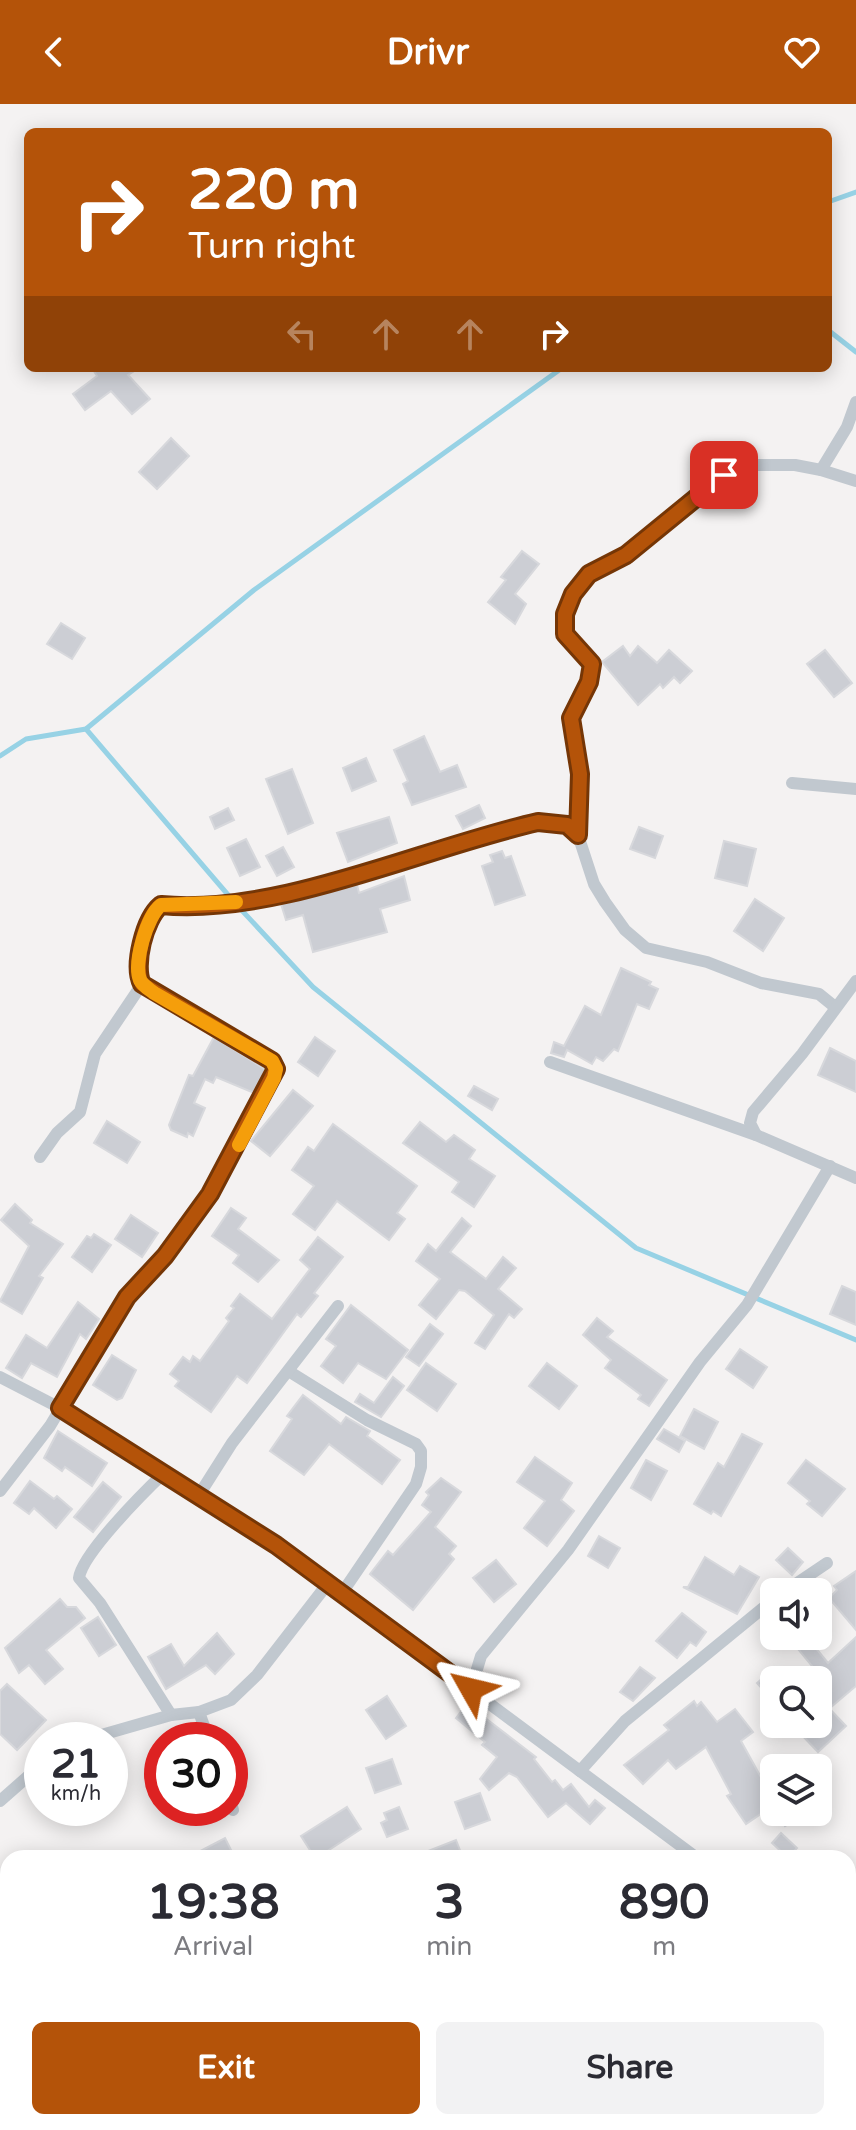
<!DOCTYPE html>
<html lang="en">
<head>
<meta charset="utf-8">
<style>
  :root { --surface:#fff; --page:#f2f2f3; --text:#2b2b33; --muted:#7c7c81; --accent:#b45309 }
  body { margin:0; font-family:"Varela Round",sans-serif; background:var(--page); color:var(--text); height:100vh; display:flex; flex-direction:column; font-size:30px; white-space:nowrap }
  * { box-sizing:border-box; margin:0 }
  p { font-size:26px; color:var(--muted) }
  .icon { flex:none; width:44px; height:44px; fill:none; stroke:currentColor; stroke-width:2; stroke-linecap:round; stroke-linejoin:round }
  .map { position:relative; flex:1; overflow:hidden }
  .sheet { position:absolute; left:0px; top:1746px; width:856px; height:280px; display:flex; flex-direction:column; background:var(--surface); border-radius:24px 24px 0 0; box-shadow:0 4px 20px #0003 }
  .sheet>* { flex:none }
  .guide { position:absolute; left:24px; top:24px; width:808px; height:244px; border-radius:12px; box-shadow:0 4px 20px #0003; background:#b45309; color:#fff; overflow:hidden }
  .tools { position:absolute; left:760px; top:1474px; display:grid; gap:16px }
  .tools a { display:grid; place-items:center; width:72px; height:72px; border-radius:12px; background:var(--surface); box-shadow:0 4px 20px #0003; font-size:40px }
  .speed { position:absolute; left:24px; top:1618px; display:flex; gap:16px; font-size:40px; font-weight:700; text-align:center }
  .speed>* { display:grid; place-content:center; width:104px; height:104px; border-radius:50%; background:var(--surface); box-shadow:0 4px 20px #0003; line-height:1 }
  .speed small { font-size:20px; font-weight:400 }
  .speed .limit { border:12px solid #d22; background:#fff; color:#111 }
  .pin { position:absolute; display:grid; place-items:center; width:68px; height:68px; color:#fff; margin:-34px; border-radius:16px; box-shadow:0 4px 12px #0006 }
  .me { position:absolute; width:88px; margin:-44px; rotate:307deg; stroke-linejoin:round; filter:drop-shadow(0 0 6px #0008) }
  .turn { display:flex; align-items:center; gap:28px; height:168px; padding:0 32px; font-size:36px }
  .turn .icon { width:104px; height:104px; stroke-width:2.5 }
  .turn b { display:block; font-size:56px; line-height:68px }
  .lanes { display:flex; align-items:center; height:76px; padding:0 32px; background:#0003; justify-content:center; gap:40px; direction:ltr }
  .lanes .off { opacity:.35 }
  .eta { display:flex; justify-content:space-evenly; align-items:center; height:136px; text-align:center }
  .eta b { font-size:48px; font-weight:700; line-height:56px }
  .primary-button { display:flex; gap:16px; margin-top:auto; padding:16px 32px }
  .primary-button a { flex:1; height:92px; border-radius:12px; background:var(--accent); color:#fff; font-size:32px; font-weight:700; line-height:92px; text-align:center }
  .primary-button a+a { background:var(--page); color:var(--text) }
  header { display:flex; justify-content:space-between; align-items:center; height:104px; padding:0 32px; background:var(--accent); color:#fff; font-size:36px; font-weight:700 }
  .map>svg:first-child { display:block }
</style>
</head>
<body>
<header><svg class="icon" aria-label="back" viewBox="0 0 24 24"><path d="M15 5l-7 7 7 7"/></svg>Drivr<svg class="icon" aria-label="heart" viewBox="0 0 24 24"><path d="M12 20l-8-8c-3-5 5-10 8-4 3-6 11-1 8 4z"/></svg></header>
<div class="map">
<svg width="856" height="2026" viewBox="0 0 856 2026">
  <rect width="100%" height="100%" fill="#f4f2f2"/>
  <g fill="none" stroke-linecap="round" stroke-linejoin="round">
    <g stroke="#97d2e5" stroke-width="5">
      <path d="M828,98l28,-10"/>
      <path d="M828,226l28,22"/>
      <path d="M86,625l149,174 78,84 323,261 220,92"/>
      <path d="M0,652l26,-17 60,-10 168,-139 308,-222"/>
    </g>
  </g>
  <g fill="#ccced4" stroke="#d7d8dc" stroke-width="2">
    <path d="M92,264h47l-11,7 22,24 -18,15 -21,-23 -26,19 -12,-16 24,-18z"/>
    <path d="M171,334l18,18 -32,33 -18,-17z"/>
    <path d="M522,447l17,13 -24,30 11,10 -11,20 -27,-22 18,-22 -5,-3z"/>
    <path d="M61,519l24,15 -13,21 -25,-15z"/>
    <path d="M623,542l7,10 8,-10 19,17 12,-13 23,21 -12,12 -6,-6 -11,11 -3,-4 -22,21 -36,-43z"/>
    <path d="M825,546l27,33 -18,14 -27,-33z"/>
    <path d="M424,632l16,36 17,-7 9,22 -54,18 -9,-21 5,-3 -14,-31z"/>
    <path d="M366,654l10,23 -24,10 -9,-23z"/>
    <path d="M292,665l21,54 -25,11 -22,-55z"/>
    <path d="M479,701l6,13 -22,11 -7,-13z"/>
    <path d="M228,704l6,12 -19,9 -5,-12z"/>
    <path d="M389,713l8,26 -49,19 -11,-29z"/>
    <path d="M639,723l24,9 -8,22 -25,-9z"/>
    <path d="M246,735l14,28 -20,9 -13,-28z"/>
    <path d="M724,737l32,8 -9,37 -32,-8z"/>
    <path d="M283,743l11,20 -17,9 -11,-20z"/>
    <path d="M502,747l3,7 6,-2 14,39 -30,10 -13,-39 11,-4 -3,-7z"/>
    <path d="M404,772l6,24 -30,9 7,23 -74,20 -10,-37 -17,5 -5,-16 76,-19 2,8z"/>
    <path d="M755,795l29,19 -21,33 -29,-20z"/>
    <path d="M621,864l30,14 -2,3 9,4 -9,20 -12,-5 -19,47 -4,-2 -11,12 -7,-4 -4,7 -25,-14 -3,7 -13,-4 3,-11 10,4 21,-40 16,9z"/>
    <path d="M214,933l52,33 -12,23 -38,-16 -3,6 -8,-4 -11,24 11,5 -12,28 -5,-3 -1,4 -16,-7 -2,-5 20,-50 4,1z"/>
    <path d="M315,933l20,14 -17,25 -20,-14z"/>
    <path d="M830,944l26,13v31l-38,-17z"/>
    <path d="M474,982l24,13 -6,11 -24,-14z"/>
    <path d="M293,986l20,16 -43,50 -19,-15z"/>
    <path d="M107,1017l33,21 -13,21 -33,-20z"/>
    <path d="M420,1018l26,20 8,-7 21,15 -6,9 26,17 -21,31 -22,-15 7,-10 -56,-39z"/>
    <path d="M333,1020l84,62 -20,27 8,6 -16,21 -52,-39 -22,29 -22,-16 21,-28 -22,-16 16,-23 6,4z"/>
    <path d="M15,1100l17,16 -2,3 33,21 -24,32 4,2 -21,36 -22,-13 29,-55 -28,-26z"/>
    <path d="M231,1104l15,10 -8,11 41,31 -21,22 -25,-19 6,-8 -27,-19z"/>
    <path d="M131,1111l27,18 -16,24 -27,-18z"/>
    <path d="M462,1114l9,8 -21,26 36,27 17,-22 13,11 -18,21 24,20 -8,9 -5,-4 -24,35 -10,-6 19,-28 -29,-24 -6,-1 -23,29 -17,-14 21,-26 -24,-18 12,-17 8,7z"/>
    <path d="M94,1130l17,11 -19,27 -20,-15 15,-21 4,2z"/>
    <path d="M318,1133l25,20 -29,36 4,3 -17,21 -4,-3 -50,69 -10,-7 -26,36 -36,-26 4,-5 -9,-7 13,-17 7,5 3,-6 7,5 29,-40 -3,-3 8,-10 -3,-2 9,-12 32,25 38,-50 -10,-9z"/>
    <path d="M842,1182l14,6v33l-26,-11z"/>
    <path d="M78,1198l21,17 -13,20 -6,-5 -23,43 -26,-14 -9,15 -16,-10 20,-33 21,13z"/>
    <path d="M351,1201l57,45 -22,29 -28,-16 -15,20 -22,-17 15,-20 -10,-7z"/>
    <path d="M597,1214l16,13 -6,6 60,43 -18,26 -11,-7 3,-4 -36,-27 6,-8 -28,-25z"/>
    <path d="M430,1220l13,10 -24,32 -13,-9z"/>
    <path d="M740,1245l27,18 -14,21 -27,-19z"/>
    <path d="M112,1251l24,15 -14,28 -5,2 -24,-15z"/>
    <path d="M426,1259l30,21 -19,27 -30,-21z"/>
    <path d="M547,1259l30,23 -18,23 -30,-23z"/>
    <path d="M393,1273l11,9 -23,31 -26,-15 5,-8 14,9z"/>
    <path d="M303,1291l38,29 5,-7 24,14 -3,5 33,24 -18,24 -53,-40 -25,31 -34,-24 22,-32 -5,-3z"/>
    <path d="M694,1305l24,13 -14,27 -24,-13z"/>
    <path d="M664,1325l21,12 -6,11 -22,-13z"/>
    <path d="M58,1327l49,32 -15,23 -27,-19 -3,4 -18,-13z"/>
    <path d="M742,1330l20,10 -41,72 -8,-5 -2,3 -17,-10 24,-41 6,4z"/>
    <path d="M535,1353l37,26 -11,17 13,11 -27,35 -23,-18 21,-27 -28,-19z"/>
    <path d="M646,1356l21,11 -16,29 -20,-12z"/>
    <path d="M806,1356l39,29 -23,27 -15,-12 3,-3 -22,-18z"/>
    <path d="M441,1374l20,14 -26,35 21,19 -7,8 5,5 -41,51 -43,-36 18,-23 5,4 38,-43 -9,-7 7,-10 -3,-3z"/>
    <path d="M30,1377l24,18 3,-3 15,13 -16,19 -22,-20 -5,6 -15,-11z"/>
    <path d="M103,1378l18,15 -28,35 -19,-15z"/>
    <path d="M599,1432l21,12 -12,20 -20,-12z"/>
    <path d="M788,1444l15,14 -11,13 -16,-15z"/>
    <path d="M705,1453l29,18 6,-9 19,11 -22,37 -54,-27h5z"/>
    <path d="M496,1456l20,24 -22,18 -21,-24z"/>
    <path d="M856,1467v59l-27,-32 8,-8 -3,-4z"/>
    <path d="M60,1495l7,8h9l9,11 -39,32 17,19 -18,15 -16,-19 -10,8 -14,-25z"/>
    <path d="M682,1509l24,19 -10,14 -6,-4 -13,16 -21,-17z"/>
    <path d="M98,1513l18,28 -17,11 -18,-28z"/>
    <path d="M217,1529l17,21 -19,20 -9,-9 -40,24 -18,-32 23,-13 13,22z"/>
    <path d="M802,1532h4l22,27 28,-26v49l-25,21 -13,-15v-12h-11l10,-8 -24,-29z"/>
    <path d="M640,1563l15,11 -22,23 -13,-9z"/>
    <path d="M774,1564v34l-17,-19z"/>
    <path d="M7,1580l39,36 -29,30 -17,-16v-43z"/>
    <path d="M387,1592l19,30 -20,13 -20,-29z"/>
    <path d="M694,1597l3,5 4,-4 16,20 18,-13 18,23 -12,9 21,38 12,-8v34l-28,19 -19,-28 4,-2 -25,-47 -30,22 -8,-9 -25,24 -19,-19 45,-35 -5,-5z"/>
    <path d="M467,1600l69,53 -2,2 18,23 3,-2 8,10 8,-6 18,23 6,-7 10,8 -15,16 -24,-21 -18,14 -31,-40 -8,-4 -20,17 -9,-11 17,-22 -15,-12 3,-3 -29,-24z"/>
    <path d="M826,1601l20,21 -28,26 -20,-21 8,-7h12v-12z"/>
    <path d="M392,1655l9,25 -26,9 -9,-25z"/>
    <path d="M480,1689l10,27 -25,9 -10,-27z"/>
    <path d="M347,1703l14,22 -35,23 6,6h-17l-14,-22z"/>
    <path d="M399,1703l9,22 -21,8 -6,-14 6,-3 -3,-7z"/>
    <path d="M776,1708h31l-22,14z"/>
    <path d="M781,1729l16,15 -9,10 -16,-15z"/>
    <path d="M225,1734l10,20h-48z"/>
    <path d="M456,1736l7,18h-50v-1z"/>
  </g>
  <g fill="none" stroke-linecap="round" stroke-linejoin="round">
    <g stroke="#c1c8cf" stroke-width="12">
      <path d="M821,366l35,11"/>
      <path d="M792,679l64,6"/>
      <path d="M835,903l-16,-13 -58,-11 -54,-21 -61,-14 -21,-18 -20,-28 -11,-18 -16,-49 2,-61 -9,-56 18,-36 3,-18 -27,-30v-20l8,-20 16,-20 37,-19 98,-80 22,-10h49l26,5 26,-43 9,-25"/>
      <path d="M550,958l206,73 100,43"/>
      <path d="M756,1031l-6,-12 3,-11 49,-58 54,-73"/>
      <path d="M40,1053l17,-24 23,-21 15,-58 47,-70"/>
      <path d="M290,1268l77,48 49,24 5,7v16l-5,17 -74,109"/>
      <path d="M0,1273l60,31 216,137 421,313"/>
      <path d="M164,1369c-20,19 -82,81 -85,105l21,25 71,112"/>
      <path d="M0,1387l50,-65 77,-129 38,-41 45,-62 64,-116 2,-9 -4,-8 -130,-77c-10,-22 5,-54 14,-75l5,-4c117,12 261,-57 377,-83l29,3 11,10"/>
      <path d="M199,1391l33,-52 106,-137"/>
      <path d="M784,1488l43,-29"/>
      <path d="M471,1585l10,-33 87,-106 132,-188 47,-57 83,-139"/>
      <path d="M199,1608l10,28"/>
      <path d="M84,1636l87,-25 28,-3 32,-12 26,-25 72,-93"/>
      <path d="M580,1667l45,-50 149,-122"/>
      <path d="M230,1696l3,10"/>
      <path d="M0,1697l42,-37"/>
      <path d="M848,1858l8,5"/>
      <path d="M0,1920l8,6"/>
      <path d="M142,2018l6,8"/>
      <path d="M723,2018l11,8"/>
      <path d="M617,2026l6,-8"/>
      <path d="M855,2026l1,-2"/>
    </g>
  </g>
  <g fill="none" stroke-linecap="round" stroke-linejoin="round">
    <g stroke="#753606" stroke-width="20">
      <path id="route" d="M471,1585l-195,-144 -216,-137 67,-111 38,-41 45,-62 66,-125 -4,-8 -130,-77c-9,-18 2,-65 19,-79 118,11 261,-57 377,-83l29,3 11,10 2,-61 -9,-56 18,-36 3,-18 -27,-30v-20l8,-20 16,-20 37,-19 98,-80"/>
    </g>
    <use href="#route" stroke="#b45309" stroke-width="14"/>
    <path stroke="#f59e0b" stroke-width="14" d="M236,798l-75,3c-14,11 -28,58 -21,75 3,6 9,9 14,13l118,68 4,8 -2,9 -35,67"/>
  </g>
</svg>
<div class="tools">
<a><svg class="icon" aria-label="sound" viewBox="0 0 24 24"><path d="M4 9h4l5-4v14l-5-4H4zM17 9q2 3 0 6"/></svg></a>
<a><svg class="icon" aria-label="search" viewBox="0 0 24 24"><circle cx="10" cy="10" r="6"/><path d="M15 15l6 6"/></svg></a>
<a><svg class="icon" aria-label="layers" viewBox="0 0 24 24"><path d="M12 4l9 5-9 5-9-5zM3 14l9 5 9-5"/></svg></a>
</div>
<div class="speed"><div>21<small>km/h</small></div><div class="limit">30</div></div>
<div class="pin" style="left:724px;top:371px;background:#d93025"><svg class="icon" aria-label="arrive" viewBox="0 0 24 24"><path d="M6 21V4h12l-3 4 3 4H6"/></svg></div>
<svg class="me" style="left:471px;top:1585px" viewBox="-20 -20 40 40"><path d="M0-17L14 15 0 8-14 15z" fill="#b45309" stroke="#fff" stroke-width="4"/></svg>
<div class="guide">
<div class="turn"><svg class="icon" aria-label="right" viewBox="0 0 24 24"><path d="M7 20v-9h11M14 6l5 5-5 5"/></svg><div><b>220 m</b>Turn right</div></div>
<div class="lanes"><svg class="icon off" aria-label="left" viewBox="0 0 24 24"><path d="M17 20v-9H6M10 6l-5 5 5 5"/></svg><svg class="icon off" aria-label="ahead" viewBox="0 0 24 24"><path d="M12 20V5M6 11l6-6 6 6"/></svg><svg class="icon off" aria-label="ahead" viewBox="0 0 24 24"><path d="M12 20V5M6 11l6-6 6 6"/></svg><svg class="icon" aria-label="right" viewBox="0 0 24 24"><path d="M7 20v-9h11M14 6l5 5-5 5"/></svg></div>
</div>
<section class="sheet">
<div class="eta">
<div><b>19:38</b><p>Arrival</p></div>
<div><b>3</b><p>min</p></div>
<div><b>890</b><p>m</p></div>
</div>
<div class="primary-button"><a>Exit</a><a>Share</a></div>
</section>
</div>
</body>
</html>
